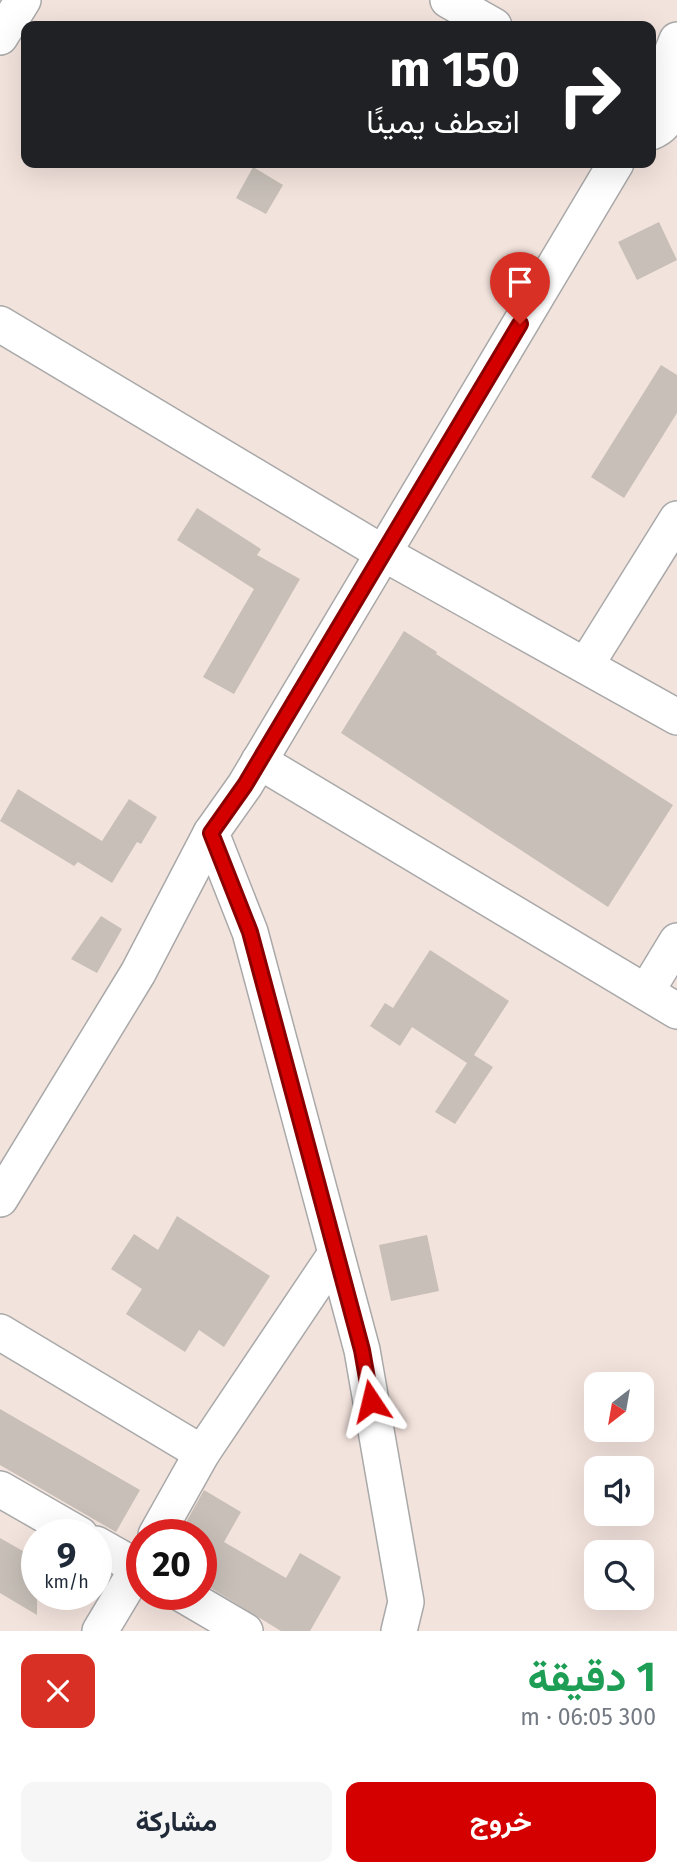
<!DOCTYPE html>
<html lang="ar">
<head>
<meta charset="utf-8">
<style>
  :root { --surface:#fff; --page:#f6f6f7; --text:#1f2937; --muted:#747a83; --accent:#d40000 }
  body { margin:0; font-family:"Fira Sans",Vazirmatn,sans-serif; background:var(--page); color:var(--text); direction:rtl; height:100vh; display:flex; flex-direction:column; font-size:26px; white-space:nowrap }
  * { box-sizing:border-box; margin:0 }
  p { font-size:23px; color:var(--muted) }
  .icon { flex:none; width:38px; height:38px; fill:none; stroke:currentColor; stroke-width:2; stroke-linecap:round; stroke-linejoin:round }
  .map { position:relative; height:1631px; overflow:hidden; direction:ltr }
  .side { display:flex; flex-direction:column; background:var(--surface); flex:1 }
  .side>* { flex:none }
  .guide { position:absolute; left:21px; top:21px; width:635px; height:147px; border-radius:14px; box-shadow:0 7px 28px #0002; direction:rtl; background:#202124; color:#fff; overflow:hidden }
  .needle { width:46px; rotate:211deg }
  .buttons { position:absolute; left:584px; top:1372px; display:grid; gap:14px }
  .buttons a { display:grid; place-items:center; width:70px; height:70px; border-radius:14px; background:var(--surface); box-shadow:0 7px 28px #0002; font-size:35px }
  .speed { position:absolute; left:21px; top:1519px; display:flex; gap:14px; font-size:35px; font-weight:700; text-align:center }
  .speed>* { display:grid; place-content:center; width:91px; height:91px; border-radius:50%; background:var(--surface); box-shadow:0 7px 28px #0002; line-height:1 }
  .speed small { font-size:18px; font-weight:400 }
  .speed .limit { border:10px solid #d22; background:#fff; color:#111 }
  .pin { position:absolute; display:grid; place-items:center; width:60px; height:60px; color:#fff; margin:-72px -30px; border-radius:50% 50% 50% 0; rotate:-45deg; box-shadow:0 0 7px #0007 }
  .pin .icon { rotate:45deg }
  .me { position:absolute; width:77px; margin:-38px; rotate:350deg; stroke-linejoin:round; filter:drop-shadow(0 0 5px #0008) }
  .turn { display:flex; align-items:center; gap:24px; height:147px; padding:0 21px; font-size:32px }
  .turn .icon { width:91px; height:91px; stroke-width:2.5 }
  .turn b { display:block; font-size:49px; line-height:60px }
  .round { display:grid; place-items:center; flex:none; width:74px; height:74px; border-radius:14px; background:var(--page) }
  .head { display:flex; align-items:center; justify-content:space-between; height:119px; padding:0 21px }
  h1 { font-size:42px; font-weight:700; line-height:52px; color:#1e9e55 }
  .cta { display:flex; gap:14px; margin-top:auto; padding:14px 21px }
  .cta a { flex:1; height:80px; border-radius:14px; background:var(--accent); color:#fff; font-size:28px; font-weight:700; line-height:80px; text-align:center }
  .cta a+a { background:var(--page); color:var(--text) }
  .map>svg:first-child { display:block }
</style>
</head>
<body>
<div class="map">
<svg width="677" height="1631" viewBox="0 0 677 1631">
  <rect width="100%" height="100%" fill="#f2efe9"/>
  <path fill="#f3e3dd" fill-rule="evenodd" d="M0,0h677v1631h-677zM26,26h625v137h-625zM597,1384h45v46h-45zM597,1468h45v46h-45zM37,1535h59v59h-59zM142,1535h59v59h-59zM597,1552h45v46h-45z"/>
  <g fill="#c7bfb8">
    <path d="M253,167l30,18 -17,29 -30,-16z"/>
    <path d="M659,222l18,38 -40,20 -19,-38z"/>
    <path d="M661,365l16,10v38l-53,85 -33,-21z"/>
    <path d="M197,508l64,41 -4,6 43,24 -66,115 -31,-17 51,-88 -77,-49z"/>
    <path d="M404,631l33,21 -1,2 237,151 -65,102 -267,-174z"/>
    <path d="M18,789l84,52 27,-42 28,18 -16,27 -4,-2 -25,41 -34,-21 -4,4 -74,-45z"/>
    <path d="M101,916l21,13 -25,44 -26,-14z"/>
    <path d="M430,950l79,51 -35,54 19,12 -38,57 -20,-12 32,-49 -55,-36 -12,19 -30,-20 15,-23 8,5z"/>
    <path d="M177,1216l93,60 -46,71 -25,-17 -14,22 -59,-38 16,-25 -31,-20 23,-35 24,16z"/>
    <path d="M427,1235l12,56 -48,10 -12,-56z"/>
    <path d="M0,1409l140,81 -24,42 -116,-67z"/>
    <path d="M204,1490l37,22 -17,30 62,36 14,-25 41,24 -31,54h-29l-80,-49v-47h-22z"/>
    <path d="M0,1538l37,21v56l-37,-22z"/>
  </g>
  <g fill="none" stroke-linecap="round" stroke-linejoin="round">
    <g stroke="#a9a9a9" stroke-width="38">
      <g id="minor">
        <path d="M448,0l46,26"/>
        <path d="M0,37l23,-37"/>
        <path d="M651,85l16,13c6,15 -1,28 -16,34"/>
        <path d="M658,88l19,-48"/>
        <path d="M0,324l383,229 294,164"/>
        <path d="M586,665l91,-146"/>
        <path d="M259,761l418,250"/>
        <path d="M646,992l31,-51"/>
        <path d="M0,1199l138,-226 73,-140"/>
        <path d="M0,1332l202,121"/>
        <path d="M0,1489l80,46"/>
        <path d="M156,1535l46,-82 133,-198"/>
        <path d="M96,1544l46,26"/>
        <path d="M182,1594l63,37"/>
        <path d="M100,1631l42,-70"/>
        <path d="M399,1631l7,-29 -44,-252 -112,-418 -39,-99 34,-48 371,-622"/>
      </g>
    </g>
    <use href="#minor" stroke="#fff" stroke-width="35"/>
  </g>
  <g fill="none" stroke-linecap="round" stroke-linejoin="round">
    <g stroke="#8a0000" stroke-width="18">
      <path id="route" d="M371,1401l-9,-51 -112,-418 -39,-99 34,-48 275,-461"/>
    </g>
    <use href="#route" stroke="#d40000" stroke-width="12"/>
  </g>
</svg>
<div class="buttons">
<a><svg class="needle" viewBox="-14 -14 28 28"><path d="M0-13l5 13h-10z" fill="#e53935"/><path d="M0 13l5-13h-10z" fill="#747a83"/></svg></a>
<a><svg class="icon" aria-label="sound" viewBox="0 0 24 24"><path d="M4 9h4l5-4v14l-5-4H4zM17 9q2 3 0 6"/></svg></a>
<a><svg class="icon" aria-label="search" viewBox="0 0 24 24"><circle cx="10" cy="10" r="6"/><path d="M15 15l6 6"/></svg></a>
</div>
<div class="speed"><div>9<small>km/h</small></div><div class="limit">20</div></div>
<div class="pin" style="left:520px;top:324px;background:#d93025"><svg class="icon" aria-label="arrive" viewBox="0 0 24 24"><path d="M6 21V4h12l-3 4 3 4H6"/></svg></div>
<svg class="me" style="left:371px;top:1401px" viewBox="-20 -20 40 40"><path d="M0-17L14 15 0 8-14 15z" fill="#d40000" stroke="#fff" stroke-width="4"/></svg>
<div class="guide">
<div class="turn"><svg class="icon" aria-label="right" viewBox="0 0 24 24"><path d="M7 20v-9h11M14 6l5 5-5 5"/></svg><div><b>150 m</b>انعطف يمينًا</div></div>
</div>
</div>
<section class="side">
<div class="head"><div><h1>1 دقيقة</h1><p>300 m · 06:05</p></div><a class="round" style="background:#d93025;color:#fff"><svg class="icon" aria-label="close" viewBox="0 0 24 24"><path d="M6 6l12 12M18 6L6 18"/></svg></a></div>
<div class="cta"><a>خروج</a><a>مشاركة</a></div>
</section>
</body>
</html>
